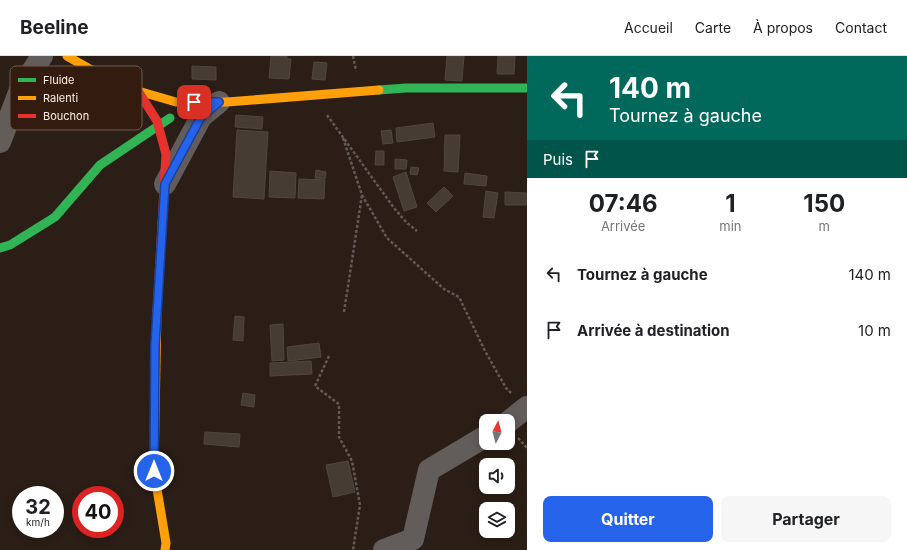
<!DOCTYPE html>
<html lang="fr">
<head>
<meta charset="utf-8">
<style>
  :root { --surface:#fff; --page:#f6f6f6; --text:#202124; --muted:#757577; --line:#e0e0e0; --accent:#2563eb }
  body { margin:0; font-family:Inter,sans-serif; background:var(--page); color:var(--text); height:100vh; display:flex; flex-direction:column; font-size:15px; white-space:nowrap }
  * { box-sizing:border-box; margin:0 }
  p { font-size:13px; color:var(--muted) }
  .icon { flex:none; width:22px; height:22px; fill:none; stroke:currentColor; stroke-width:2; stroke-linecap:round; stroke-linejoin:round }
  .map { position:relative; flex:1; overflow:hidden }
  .side { display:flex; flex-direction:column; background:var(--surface); width:380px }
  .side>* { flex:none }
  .top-card { background:#00695c; color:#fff; overflow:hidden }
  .needle { width:26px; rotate:6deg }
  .buttons { position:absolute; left:479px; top:358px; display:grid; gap:8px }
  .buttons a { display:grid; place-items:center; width:36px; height:36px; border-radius:8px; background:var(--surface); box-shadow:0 2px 10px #0003; font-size:20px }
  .speed { position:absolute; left:12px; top:430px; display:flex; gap:8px; font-size:20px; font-weight:700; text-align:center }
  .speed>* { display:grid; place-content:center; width:52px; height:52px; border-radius:50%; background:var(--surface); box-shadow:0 2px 10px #0003; line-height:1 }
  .speed small { font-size:10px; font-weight:400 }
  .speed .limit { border:6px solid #d22; background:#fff; color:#111 }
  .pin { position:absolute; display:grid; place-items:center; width:34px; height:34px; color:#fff; margin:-17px; border-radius:8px; box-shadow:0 2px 6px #0006 }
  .me { position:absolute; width:44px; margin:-22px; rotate:0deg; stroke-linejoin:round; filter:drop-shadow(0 0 3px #0008) }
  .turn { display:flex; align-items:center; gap:14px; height:84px; padding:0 16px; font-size:18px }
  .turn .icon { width:52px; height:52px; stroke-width:2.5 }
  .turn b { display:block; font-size:28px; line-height:34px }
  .then { display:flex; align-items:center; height:38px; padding:0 16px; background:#0003; gap:8px; font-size:15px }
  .eta { display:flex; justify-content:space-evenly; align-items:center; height:68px; text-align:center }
  .eta b { font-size:24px; font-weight:700; line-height:28px }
  .cta { display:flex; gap:8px; margin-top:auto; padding:8px 16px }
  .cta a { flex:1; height:46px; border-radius:8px; background:var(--accent); color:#fff; font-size:16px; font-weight:700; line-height:46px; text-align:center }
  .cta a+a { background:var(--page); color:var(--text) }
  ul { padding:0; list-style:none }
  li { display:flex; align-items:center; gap:12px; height:56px; padding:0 16px }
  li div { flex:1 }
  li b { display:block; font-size:15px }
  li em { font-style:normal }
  header { display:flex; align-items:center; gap:24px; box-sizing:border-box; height:56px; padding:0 20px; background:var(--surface); border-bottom:1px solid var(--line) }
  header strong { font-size:19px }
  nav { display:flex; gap:22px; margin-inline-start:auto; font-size:14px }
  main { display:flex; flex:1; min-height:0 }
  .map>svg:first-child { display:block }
</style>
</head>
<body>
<header>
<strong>Beeline</strong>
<nav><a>Accueil</a><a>Carte</a><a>À propos</a><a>Contact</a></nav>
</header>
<main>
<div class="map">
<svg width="527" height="494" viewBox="0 0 527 494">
  <rect width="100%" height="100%" fill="#2b1e17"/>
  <g fill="#463c34" stroke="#4f473f">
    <path d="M271,0h16v3h4l-2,20 -20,-1z"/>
    <path d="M447,0h17l-2,25 -17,-1z"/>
    <path d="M498,0h17l-1,18h-17z"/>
    <path d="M314,6l13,1 -2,17 -13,-1z"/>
    <path d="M192,10l24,1v13l-24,-1z"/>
    <path d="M236,59l27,2 -1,12 -27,-2z"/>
    <path d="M433,67l2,14 -38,5 -1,-14z"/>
    <path d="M237,74l31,2 -4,67 -31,-2z"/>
    <path d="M391,74l2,13 -10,1 -2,-13z"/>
    <path d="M445,79h15l-2,37 -14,-1z"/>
    <path d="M376,95h8v14h-9z"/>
    <path d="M395,103l12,1 -1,9h-11z"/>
    <path d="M411,111l8,1 -2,7 -7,-1z"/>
    <path d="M316,114l10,2 -1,7 -10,-1z"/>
    <path d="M270,115l26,2 -1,25 -26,-1z"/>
    <path d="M406,116l11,35 -13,4 -11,-34z"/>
    <path d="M465,117l22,3 -1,10 -22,-2z"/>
    <path d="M299,123l26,1 -1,19 -26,-1z"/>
    <path d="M444,131l9,9 -17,16 -9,-9z"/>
    <path d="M486,135l12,2 -4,25 -11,-1z"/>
    <path d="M505,136l22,1v12h-22z"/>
    <path d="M235,260l9,1 -1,24 -10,-1z"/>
    <path d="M283,268l1,36 -12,1 -2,-36z"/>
    <path d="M319,287l2,14 -33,4 -1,-14z"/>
    <path d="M311,305l1,13 -42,2v-13z"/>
    <path d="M243,337l12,2 -1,12 -13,-2z"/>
    <path d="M205,376l35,2 -1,13 -35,-3z"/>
    <path d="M348,405l7,31 -22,5 -7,-32z"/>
  </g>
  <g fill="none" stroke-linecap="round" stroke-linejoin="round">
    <g stroke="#615a57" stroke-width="2.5" stroke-dasharray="3 2" stroke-linecap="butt">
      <path d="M353,0l3,15"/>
      <path d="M327,59l67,93 12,14 11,9"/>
      <path d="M343,82l19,57 25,43 57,51 15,8 26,54 21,37 5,5"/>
      <path d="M344,256l18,-117"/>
      <path d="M329,300l-14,30 24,18v33l13,24 8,44 -7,45"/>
      <path d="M518,382l9,10"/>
    </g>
    <g stroke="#625c5b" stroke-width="22">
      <path d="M0,86l20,-52 22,-34"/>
      <path d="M165,128l36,-67 18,-15"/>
      <path d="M508,366l19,-15"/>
      <path d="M384,494l29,-11 16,-69 57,-34"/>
    </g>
    <g stroke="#30b455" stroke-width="9">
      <path d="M379,34l27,-2h121"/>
      <path d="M0,192l10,-3 45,-28 45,-52 70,-47"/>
    </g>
    <g stroke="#ff9f0a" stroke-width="9">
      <path d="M67,0l21,12 50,23 38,11h51l152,-12"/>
      <path d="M157,254l-3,161 12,72 -1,7"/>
    </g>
    <path stroke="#e5322d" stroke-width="9" d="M138,35l19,30 9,33 -9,156"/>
  </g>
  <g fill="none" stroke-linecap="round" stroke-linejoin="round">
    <g stroke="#184099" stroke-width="10">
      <path id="route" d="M154,415l1,-125 10,-162 36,-67 18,-15h-25"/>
    </g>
    <use href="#route" stroke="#2563eb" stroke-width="7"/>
  </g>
  <rect x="10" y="10" width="132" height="64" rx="6" fill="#331c0f" stroke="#705b4f" stroke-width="1"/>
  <rect x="18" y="22" width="18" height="4" fill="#30b455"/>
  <rect x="18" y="40" width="18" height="4" fill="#ff9f0a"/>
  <rect x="18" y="58" width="18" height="4" fill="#e5322d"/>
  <g font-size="11" fill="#fdede4">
    <text x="43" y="28">Fluide</text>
    <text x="43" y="46">Ralenti</text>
    <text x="43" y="64">Bouchon</text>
  </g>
</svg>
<div class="buttons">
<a><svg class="needle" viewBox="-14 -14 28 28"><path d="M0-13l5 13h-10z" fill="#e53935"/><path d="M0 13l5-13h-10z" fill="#757577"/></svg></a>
<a><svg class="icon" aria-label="sound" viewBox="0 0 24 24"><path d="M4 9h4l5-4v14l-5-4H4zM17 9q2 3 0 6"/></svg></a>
<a><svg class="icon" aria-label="layers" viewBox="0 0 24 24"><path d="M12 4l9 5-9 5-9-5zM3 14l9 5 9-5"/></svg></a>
</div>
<div class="speed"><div>32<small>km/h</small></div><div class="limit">40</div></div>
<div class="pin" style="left:194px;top:46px;background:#d93025"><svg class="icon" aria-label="arrive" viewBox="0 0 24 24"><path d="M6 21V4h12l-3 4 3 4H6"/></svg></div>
<svg class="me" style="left:154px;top:415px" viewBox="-20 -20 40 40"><circle r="17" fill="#2563eb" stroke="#fff" stroke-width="3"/><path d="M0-11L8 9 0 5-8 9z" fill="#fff"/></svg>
</div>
<section class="side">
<div class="top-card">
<div class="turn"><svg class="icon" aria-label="left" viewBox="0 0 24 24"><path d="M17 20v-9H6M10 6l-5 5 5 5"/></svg><div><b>140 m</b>Tournez à gauche</div></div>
<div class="then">Puis<svg class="icon" aria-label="arrive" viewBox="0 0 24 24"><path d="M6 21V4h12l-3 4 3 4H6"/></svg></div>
</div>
<div class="eta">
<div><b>07:46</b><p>Arrivée</p></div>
<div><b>1</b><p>min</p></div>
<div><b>150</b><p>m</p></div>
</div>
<ul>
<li><svg class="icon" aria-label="left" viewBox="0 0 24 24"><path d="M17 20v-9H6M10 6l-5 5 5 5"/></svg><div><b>Tournez à gauche</b></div><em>140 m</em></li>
<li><svg class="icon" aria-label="arrive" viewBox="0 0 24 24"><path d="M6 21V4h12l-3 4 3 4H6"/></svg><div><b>Arrivée à destination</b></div><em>10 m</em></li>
</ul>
<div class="cta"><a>Quitter</a><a>Partager</a></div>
</section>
</main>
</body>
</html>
